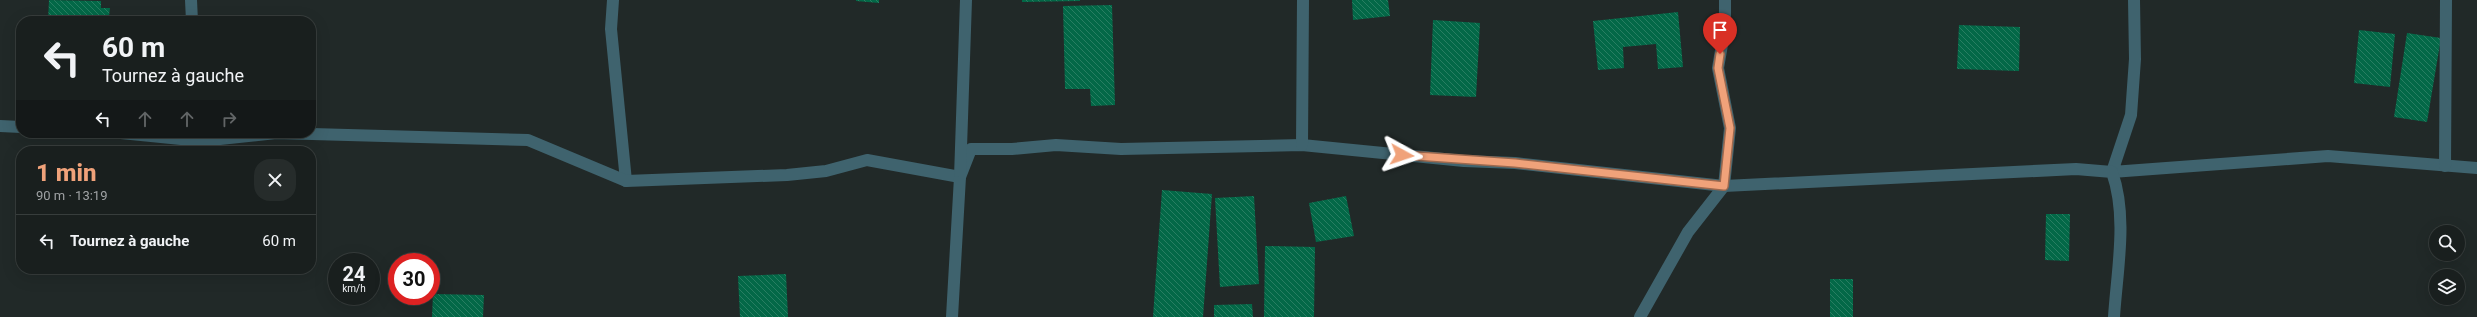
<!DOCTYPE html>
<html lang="fr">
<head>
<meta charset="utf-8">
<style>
  :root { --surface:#191f1e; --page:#262c2b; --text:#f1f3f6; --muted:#9fa2a4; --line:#373d3c; --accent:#f0a27a }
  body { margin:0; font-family:Roboto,sans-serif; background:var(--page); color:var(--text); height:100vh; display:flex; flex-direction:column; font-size:15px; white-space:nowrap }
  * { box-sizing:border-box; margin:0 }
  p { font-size:13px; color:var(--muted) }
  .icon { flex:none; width:22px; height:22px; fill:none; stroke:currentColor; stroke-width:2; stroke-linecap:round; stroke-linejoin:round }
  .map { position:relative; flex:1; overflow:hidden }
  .sheet { position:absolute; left:16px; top:146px; width:300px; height:128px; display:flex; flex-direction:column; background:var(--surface); border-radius:16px; box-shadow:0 4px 16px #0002,0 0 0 1px var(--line) }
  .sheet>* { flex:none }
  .banner { position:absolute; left:16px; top:16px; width:300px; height:122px; border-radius:16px; box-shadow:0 4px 16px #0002,0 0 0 1px var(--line); background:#191f1e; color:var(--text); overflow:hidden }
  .tools { position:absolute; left:2429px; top:225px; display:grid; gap:8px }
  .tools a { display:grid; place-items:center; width:36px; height:36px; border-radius:50%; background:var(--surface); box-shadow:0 4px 16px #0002,0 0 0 1px var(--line); font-size:20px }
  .speed { position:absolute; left:328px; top:253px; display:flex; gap:8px; font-size:20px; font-weight:700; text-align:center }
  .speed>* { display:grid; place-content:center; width:52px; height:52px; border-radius:50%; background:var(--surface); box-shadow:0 4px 16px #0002,0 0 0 1px var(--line); line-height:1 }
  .speed small { font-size:10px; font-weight:400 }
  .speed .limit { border:6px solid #d22; background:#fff; color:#111 }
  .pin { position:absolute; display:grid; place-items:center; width:34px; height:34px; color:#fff; margin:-41px -17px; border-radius:50% 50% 50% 0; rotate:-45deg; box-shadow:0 0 4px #0007 }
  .pin .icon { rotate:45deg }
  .me { position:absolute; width:44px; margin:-22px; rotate:95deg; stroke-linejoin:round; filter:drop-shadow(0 0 3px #0008) }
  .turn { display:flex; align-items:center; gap:14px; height:84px; padding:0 20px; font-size:18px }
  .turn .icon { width:52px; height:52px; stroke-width:2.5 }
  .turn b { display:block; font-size:28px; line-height:34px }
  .lanes { display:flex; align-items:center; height:38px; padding:0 20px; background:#0003; justify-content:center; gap:20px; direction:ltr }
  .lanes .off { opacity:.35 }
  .round { display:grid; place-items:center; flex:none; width:42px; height:42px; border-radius:16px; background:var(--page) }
  .overview { display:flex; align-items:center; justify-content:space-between; height:68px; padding:0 20px }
  h1 { font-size:24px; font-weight:800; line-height:30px; color:var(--accent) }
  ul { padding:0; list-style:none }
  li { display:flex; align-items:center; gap:12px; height:52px; padding:0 20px; border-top:1px solid var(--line) }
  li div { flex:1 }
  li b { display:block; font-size:15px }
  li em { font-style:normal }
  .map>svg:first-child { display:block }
</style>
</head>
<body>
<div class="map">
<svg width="2477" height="317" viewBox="0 0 2477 317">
  <defs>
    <pattern id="building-back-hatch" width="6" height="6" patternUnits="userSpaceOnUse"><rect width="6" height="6" fill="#036847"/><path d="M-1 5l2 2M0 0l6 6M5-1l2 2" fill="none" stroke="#287e62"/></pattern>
  </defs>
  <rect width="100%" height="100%" fill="#212928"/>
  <g fill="url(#building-back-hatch)">
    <path d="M49,0l52,1v7h9l-1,8 7,1 -1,4h-67z"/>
    <path d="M856,0h23v3l-23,-2z"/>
    <path d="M1022,0h58v1l-58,1z"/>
    <path d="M1352,0h36l2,16 -37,4z"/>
    <path d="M1112,5l3,100 -24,1 -1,-17h-25l-2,-83z"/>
    <path d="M1678,12l5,55 -25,2 -2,-25 -33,3 1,21 -26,2 -5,-49z"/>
    <path d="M1433,20l47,3 -4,74 -46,-2z"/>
    <path d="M1959,25l61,2 -1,44 -62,-2z"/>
    <path d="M2359,30l36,4 -5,53 -36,-4z"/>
    <path d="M2407,33l34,5 -14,84 -33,-5z"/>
    <path d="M1162,190l50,4 -9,123h-50z"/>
    <path d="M1254,196l5,88 -39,3 -5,-89z"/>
    <path d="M1346,196l8,40 -38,6 -7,-39z"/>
    <path d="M2046,214h24l-1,47 -24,-1z"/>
    <path d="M1265,246l50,1 -1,70h-50z"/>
    <path d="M786,274l2,43h-48l-2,-41z"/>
    <rect x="1830" y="279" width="23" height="38"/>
    <path d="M433,294l51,1 -1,22h-51z"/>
    <path d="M1252,304l1,13h-39v-12z"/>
  </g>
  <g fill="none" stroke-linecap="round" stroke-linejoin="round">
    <g stroke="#3f636e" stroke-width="12">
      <path d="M191,0l1,21"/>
      <path d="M613,0l-2,29 15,152"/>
      <path d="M2134,0l1,59 -4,56 -19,57 216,-16 149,12"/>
      <path d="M0,126l21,1"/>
      <path d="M121,133l80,8 75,-8 252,7 98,41 161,-6 39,-4 41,-11 93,17 11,-28h41l44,-4 65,4 181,-4 162,16 51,2 209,23 352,-17 36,3c16,45 5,98 2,145"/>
      <path d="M1302,145l1,-145"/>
      <path d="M2445,166l1,-166"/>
      <path d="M952,317l8,-140 6,-177"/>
      <path d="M1640,317l48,-85 36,-46 6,-58 -12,-60 7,-41v-27"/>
    </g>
  </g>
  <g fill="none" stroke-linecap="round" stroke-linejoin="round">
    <g stroke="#9c694f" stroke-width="10">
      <path id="route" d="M1402,155l113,8 209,23 6,-58 -12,-60 2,-14"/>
    </g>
    <use href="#route" stroke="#f0a27a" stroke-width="7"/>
  </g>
</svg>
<div class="tools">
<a><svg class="icon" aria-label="search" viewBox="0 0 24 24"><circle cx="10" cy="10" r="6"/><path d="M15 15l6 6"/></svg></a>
<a><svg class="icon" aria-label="layers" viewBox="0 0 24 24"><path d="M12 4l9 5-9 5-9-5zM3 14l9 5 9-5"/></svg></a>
</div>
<div class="speed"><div>24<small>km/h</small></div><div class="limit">30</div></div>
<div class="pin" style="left:1720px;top:54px;background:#d93025"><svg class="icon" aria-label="arrive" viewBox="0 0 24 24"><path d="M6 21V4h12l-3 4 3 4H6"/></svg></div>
<svg class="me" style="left:1402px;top:155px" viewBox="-20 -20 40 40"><path d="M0-17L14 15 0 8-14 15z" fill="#f0a27a" stroke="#fff" stroke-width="4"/></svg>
<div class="banner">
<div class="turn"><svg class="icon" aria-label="left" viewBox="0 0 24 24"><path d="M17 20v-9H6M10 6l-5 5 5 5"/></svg><div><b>60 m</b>Tournez à gauche</div></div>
<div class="lanes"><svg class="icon" aria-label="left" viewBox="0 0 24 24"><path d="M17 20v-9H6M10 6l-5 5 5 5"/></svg><svg class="icon off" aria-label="ahead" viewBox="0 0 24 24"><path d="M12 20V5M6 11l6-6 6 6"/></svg><svg class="icon off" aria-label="ahead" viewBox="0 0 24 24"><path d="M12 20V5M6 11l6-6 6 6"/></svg><svg class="icon off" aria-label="right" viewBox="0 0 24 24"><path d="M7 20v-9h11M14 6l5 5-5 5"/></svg></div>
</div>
<section class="sheet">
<div class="overview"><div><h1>1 min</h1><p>90 m · 13:19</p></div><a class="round"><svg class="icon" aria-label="close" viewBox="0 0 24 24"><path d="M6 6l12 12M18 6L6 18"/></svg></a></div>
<ul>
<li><svg class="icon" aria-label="left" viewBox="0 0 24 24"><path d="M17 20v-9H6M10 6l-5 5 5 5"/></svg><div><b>Tournez à gauche</b></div><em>60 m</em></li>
</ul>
</section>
</div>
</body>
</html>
